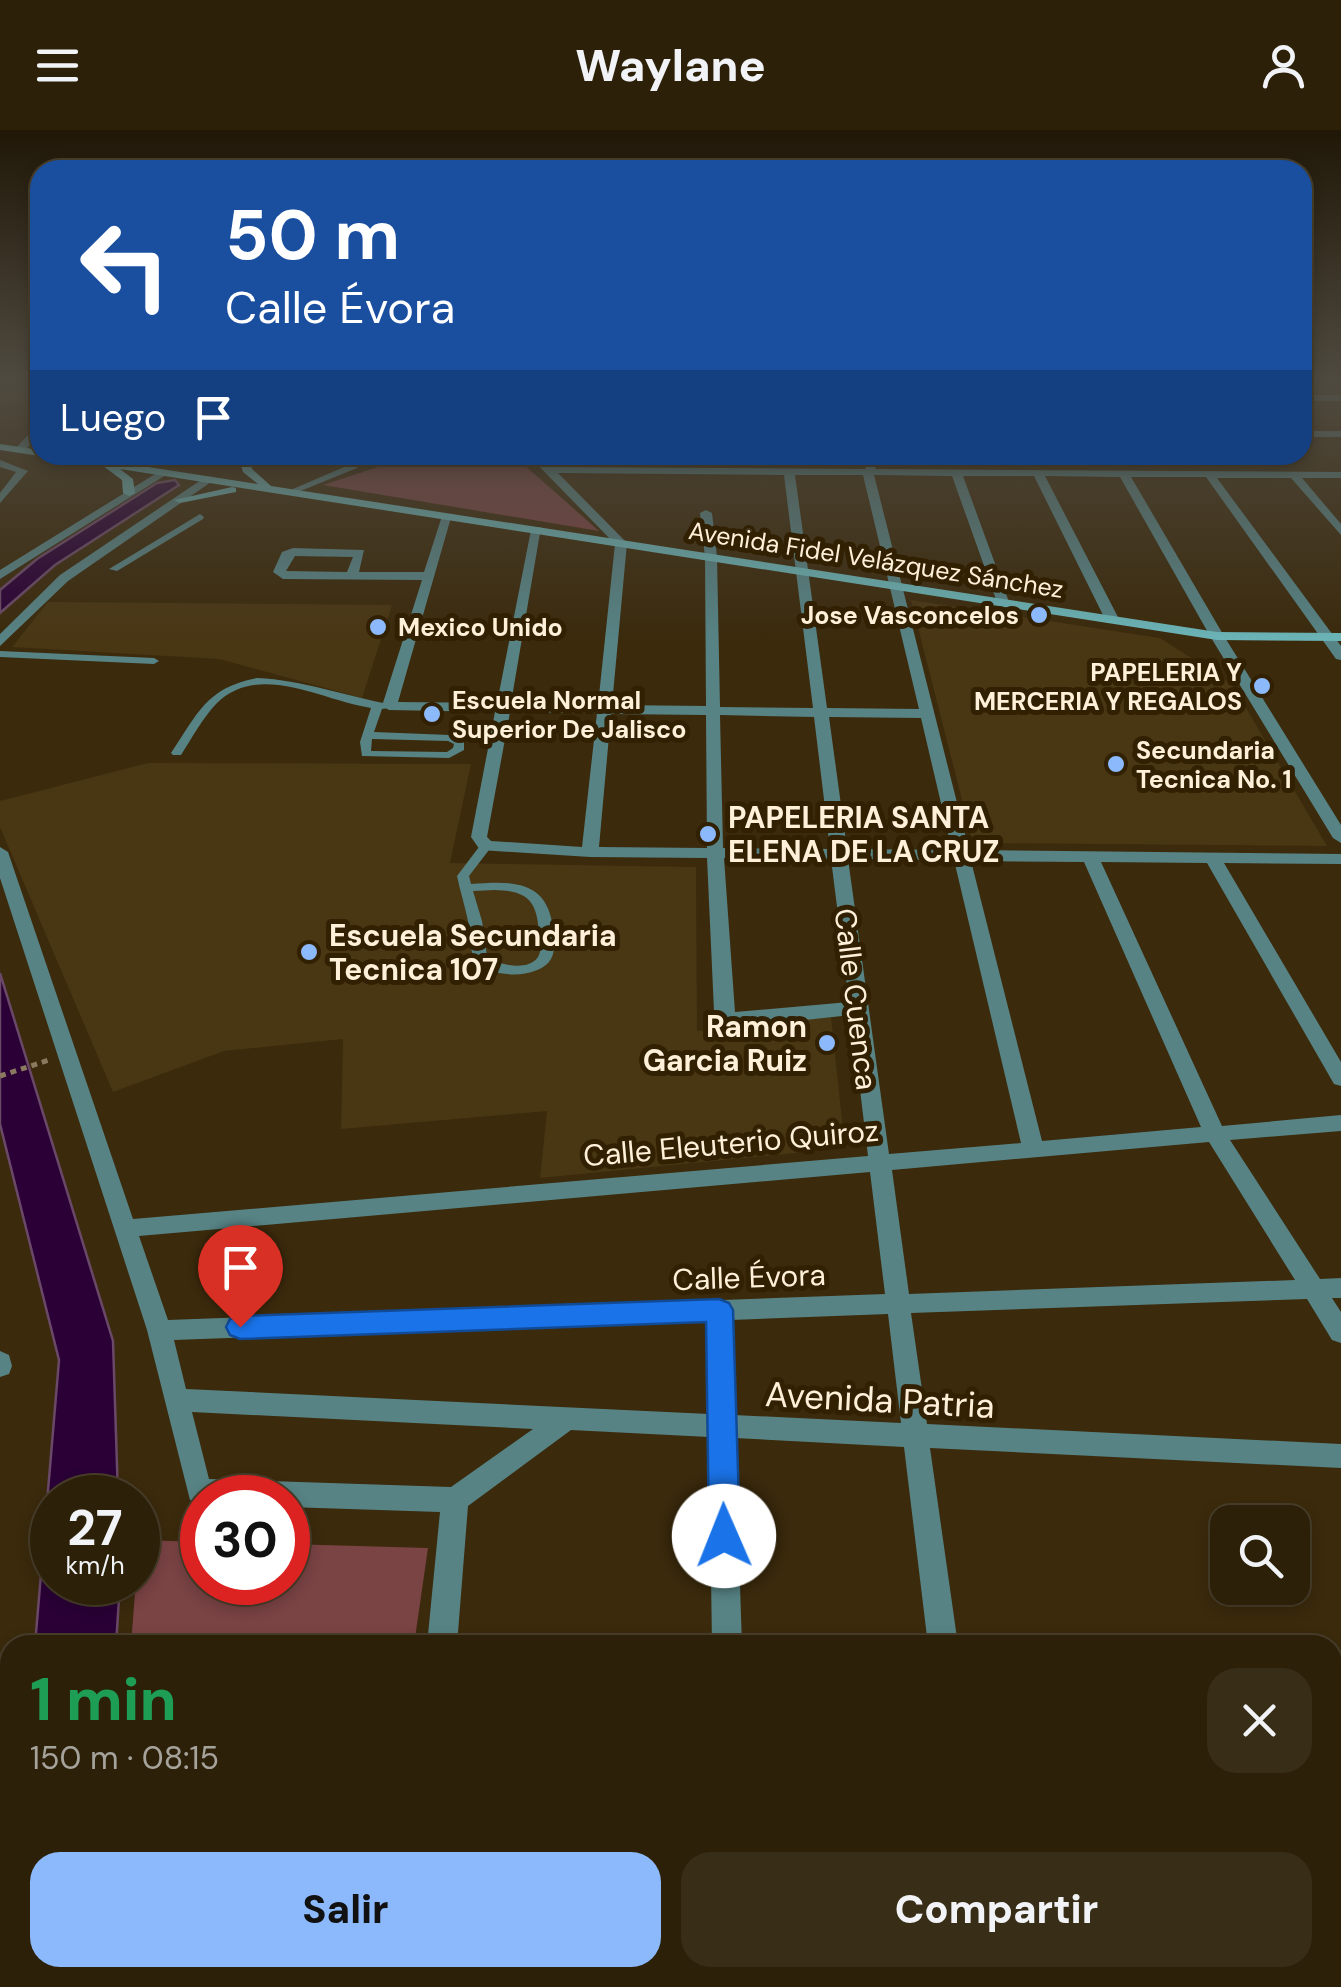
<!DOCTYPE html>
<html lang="es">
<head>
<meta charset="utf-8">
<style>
  :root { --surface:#2c2009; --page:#382d17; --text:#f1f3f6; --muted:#a6a39c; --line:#483e2a; --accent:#8cb9fc }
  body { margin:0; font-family:"DM Sans",sans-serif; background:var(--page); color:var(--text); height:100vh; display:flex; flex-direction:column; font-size:38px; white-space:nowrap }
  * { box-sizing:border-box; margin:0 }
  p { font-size:32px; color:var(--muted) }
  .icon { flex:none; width:55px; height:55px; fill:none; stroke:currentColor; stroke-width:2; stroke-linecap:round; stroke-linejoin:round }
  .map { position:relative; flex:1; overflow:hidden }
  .sheet { position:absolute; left:0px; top:1505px; width:1342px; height:352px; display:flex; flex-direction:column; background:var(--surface); border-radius:30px 30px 0 0; box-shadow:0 5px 15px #0003,0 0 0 2px var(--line) }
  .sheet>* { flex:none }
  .hud { position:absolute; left:30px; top:30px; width:1282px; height:305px; border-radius:30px; box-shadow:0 5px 15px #0003,0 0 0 2px var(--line); background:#1a4fa0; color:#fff; overflow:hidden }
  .controls { position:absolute; left:1210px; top:1375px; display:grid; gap:20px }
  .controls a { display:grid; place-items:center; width:100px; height:100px; border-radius:20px; background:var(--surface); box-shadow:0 5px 15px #0003,0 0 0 2px var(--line); font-size:50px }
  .speed { position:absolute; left:30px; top:1345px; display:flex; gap:20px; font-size:50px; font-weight:700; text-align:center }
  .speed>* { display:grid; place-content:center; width:130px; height:130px; border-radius:50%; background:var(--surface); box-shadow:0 5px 15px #0003,0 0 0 2px var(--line); line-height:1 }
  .speed small { font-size:25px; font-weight:400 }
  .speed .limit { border:15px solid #d22; background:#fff; color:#111 }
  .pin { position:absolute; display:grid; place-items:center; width:85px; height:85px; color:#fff; margin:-102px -42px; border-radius:50% 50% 50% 0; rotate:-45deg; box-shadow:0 0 10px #0007 }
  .pin .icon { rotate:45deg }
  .me { position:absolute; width:110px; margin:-55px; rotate:359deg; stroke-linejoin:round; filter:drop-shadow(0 0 8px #0008) }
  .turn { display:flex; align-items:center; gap:35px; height:210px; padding:0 30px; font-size:45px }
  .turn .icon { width:130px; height:130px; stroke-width:2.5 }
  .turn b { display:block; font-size:70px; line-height:85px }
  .then { display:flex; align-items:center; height:95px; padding:0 30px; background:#0003; gap:20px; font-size:38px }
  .round { display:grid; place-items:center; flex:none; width:105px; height:105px; border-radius:30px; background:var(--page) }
  .head { display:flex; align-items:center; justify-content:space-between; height:170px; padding:0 30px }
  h1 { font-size:60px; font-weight:800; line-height:75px; color:#1e9e55 }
  .cta { display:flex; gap:20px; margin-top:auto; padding:20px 30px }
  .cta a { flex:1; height:115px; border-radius:30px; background:var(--accent); color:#111; font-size:40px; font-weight:800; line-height:115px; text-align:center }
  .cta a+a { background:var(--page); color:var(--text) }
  header { display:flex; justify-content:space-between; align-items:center; height:130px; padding:0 30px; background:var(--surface); font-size:45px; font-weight:800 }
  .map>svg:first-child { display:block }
</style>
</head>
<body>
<header><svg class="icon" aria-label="menu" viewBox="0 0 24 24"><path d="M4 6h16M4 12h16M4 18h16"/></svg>Waylane<svg class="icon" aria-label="person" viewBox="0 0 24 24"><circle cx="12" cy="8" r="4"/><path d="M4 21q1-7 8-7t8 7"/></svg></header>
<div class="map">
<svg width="1341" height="1857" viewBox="0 0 1341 1857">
  <rect width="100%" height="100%" fill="#3b2a0c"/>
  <g fill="#493613">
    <path d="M911,470l249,38 72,46 95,162 -354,-3z"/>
    <path d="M48,472l344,3 -30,93 -143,-39 -207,-12z"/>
    <path d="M148,633l323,1 -21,99 246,4 1,164 134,-14 14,131 -305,30 7,-67 -206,18 2,-90 -119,12 -111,41 -113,-265v-26z"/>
  </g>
  <g fill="#7a4344">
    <path d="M386,325h127l86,76 -276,-46 55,-18z"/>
    <path d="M139,1410l63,2v40h86v-38l140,4 -14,97h-283z"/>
    <path d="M107,1848h259l-1,9h-259z"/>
  </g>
  <g fill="#2a0036" stroke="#6a4867" stroke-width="2.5">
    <path d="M175,350l4,5 -124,80 -55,48v-23l37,-31 120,-76z"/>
    <path d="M0,843l113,368 5,156 -66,1v84l68,1 -4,62h-81l24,-285 -59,-236z"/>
    <path d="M10,1714v134h79l-1,9h-88v-64z"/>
  </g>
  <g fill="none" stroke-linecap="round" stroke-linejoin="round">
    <path stroke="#8b7a5f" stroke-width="5" stroke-dasharray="6 5" stroke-linecap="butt" d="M0,946l49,-16"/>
    <g fill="#578385" fill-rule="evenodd">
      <path d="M360,325l8,1 -11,12 -64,26 -7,-2 65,-28z"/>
      <path d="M200,384l4,3 -1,2 -86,52 -8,-2z"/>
      <path d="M0,521l154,7 5,3 -5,3 -154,-7z"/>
      <path d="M257,548c45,2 88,18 132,26v4l-7,1 -8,23 76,3 14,5v10l-15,8 -87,-2 -2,-14 11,-34c-49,-7 -112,-47 -155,-4 -14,15 -24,34 -35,51h-8l-2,-2c27,-40 35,-65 86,-75zM372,609l76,2 6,3 -1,4 -6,4 -76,-1z"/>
      <path d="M486,712l6,4 -23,30 2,8c40,-3 77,-5 82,45 1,9 3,21 -2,30 -12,21 -64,20 -76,0 -7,-11 -4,-26 -7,-38 -3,-15 -8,-30 -11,-45l25,-33zM495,760c32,1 42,10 44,43 1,6 3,18 -1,24 -10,15 -41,8 -51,-1l-5,-35 -9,-30z"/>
    </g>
    <g fill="#578385" fill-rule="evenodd">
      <rect x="1302" y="265" width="39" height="6"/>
      <path d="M40,292v10l-16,20h-8v-4z"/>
      <rect x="1302" y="301" width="39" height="6"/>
      <path d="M528,325h11l12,12 314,2 9,-14h10l-9,14 466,3v6h-39l39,46v11l-50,-57h-74l124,168v14l-5,-1 -130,-182h-75l93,159 117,189v18l-8,-5 -123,-202 -90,-159 -75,-1 74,143 -7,4 -7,-4 -71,-143h-71l46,126 -6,4 -6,-4 -45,-126 -78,-1 95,375 372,4v10l-117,-1 117,199v24l-7,-2 -127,-221 -106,-1 121,264 119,-11v16l-111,9 90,139 21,-1v20h-9l9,14v31l-9,-3 -25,-41 -396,14 16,111 414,20v24l-411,-20 28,197h-30l-24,-198 -169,-9 7,207h-30l-3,-208 -138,-7 -103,76 -11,139h-30l13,-133 -152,-5v-9h-86v6l-12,-4 -43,-170 -147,-452v-31l8,5 125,367 735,-63 -17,-141 -109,12 -20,-4 -8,-12 -7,-153 -117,-1 -110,-7 -9,-13 24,-125 -106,-2 -7,-4 40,-126 -139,-1 -10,-7 9,-20 11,-4 71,2 -5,22h65l18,-56 10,-2 -54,188 99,1 34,-173 10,-3 -30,176 87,2 17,-161zM558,343l226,2 29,233 -93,-1 -3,-150 -5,-44 -6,-3 -6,3 5,44 1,149 -94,-1 15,-162zM795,345h68l56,234 -92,-1zM295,426l58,1 -6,15 -61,-1zM510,582l87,1 -15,134 -91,-6 -4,-4zM611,584l95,1 1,133 -108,-1zM720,585l94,2 16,132 -107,-1zM829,587l92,1 31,132 -105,-1zM724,728l107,1 18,143 -114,10zM848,729l106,1 67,283 -132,11zM971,731l113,1 117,265 -159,14zM1209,1012l86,138 -386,14 -17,-124zM870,1042l15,122 -717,26 -29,-84zM888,1184l13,109 -167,-8 -3,-95zM707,1190l2,94 -523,-25 -12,-49zM192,1282l341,17 -82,58 -242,-8z"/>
      <path d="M0,330l28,11 -28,32v-10l16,-21 -16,-5z"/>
      <path d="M160,341l9,2 -169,106v-9z"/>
      <path d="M204,348l10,2 -146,101 -68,65v-12l60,-59z"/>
      <path d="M0,1221l9,4 3,11 -3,8 -9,3z"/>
      <path d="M1341,1587v30l-9,3v-30z"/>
      <path d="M392,1848h34l-1,9h-34z"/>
      <path d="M717,1848h34l1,9h-34z"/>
      <path d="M971,1848h34l1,9h-34z"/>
    </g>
    <g fill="#6bb4b7" fill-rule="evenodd">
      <path d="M0,314l40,6v5h4l-4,1 -40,-6z"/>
      <path d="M45,325h26l187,29 -15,-12 -4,-14 6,-3 4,3 3,11 19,17 946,146 124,1v8l-124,-1 -1097,-171 13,10 2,14 -6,3 -6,-3 -1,-13 -19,-14z"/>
      <path d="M165,325h24l-47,10 -5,-3z"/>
      <path d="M232,357l4,1v4l-56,11 -6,-3z"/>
    </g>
  </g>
  <linearGradient id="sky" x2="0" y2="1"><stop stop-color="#201707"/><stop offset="0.49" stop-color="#4f4a40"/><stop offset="1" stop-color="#4f4a40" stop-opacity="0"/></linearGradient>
  <rect width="1341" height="511" fill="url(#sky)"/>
  <path fill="#1a73e8" stroke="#114b97" stroke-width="2.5" d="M719,1169l10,4 4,7 7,226 -4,11 -12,4 -11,-4 -4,-11 -3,-214 -466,17 -10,-4 -4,-8 4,-8 10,-3z"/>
  <g fill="#8cb9fc" stroke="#312002" stroke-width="4">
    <circle cx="1039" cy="485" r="10"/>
    <circle cx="378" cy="497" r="10"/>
    <circle cx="1262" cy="556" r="10"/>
    <circle cx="432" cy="584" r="10"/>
    <circle cx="1116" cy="634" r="10"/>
    <circle cx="708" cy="704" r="10"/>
    <circle cx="309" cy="822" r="10"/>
    <circle cx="827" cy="913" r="10"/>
  </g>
  <g text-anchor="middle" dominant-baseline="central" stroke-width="10" stroke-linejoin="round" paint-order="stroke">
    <g font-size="25" fill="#fff0d9" stroke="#312002">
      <text transform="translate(876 430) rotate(9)">Avenida Fidel Velázquez Sánchez</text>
    </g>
    <g font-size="25" font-weight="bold" fill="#fff0d9" stroke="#312002" text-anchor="start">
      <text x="1019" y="485" text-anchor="end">Jose Vasconcelos</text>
      <text x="398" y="497">Mexico Unido</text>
      <text x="1242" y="542" text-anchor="end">PAPELERIA Y<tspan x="1242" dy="29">MERCERIA Y REGALOS</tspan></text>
      <text x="452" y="570">Escuela Normal<tspan x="452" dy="29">Superior De Jalisco</tspan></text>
      <text x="1136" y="620">Secundaria<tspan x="1136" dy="29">Tecnica No. 1</tspan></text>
    </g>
    <g font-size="30" font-weight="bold" fill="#fff0d9" stroke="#312002" text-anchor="start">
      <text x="728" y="687">PAPELERIA SANTA<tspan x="728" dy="34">ELENA DE LA CRUZ</tspan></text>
      <text x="329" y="805">Escuela Secundaria<tspan x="329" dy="34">Tecnica 107</tspan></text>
      <text x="807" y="896" text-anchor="end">Ramon<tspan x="807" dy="34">Garcia Ruiz</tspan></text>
    </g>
    <g font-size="30" fill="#fff0d9" stroke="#312002">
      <text transform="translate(856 869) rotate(83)">Calle Cuenca</text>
      <text transform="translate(731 1013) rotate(-5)">Calle Eleuterio Quiroz</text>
      <text transform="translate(749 1147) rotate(-2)">Calle Évora</text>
    </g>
    <g font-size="35" fill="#fff0d9" stroke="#312002">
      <text transform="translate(880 1270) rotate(3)">Avenida Patria</text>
    </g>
  </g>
</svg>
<div class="controls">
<a><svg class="icon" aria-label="search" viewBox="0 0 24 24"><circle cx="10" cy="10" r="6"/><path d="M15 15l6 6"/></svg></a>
</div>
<div class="speed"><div>27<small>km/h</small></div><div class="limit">30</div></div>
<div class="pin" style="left:240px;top:1197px;background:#d93025"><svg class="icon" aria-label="arrive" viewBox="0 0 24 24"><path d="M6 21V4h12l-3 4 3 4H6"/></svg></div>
<svg class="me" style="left:724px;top:1406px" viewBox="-20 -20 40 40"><circle r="19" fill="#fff"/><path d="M0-13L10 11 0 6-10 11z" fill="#1a73e8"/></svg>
<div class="hud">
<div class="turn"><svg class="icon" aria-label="left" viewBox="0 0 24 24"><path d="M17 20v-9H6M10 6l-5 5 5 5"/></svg><div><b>50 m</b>Calle Évora</div></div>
<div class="then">Luego<svg class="icon" aria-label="arrive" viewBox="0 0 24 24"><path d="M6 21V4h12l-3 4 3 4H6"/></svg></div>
</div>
<section class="sheet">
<div class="head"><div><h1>1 min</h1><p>150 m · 08:15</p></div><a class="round"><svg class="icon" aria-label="close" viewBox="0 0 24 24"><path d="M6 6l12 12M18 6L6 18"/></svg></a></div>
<div class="cta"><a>Salir</a><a>Compartir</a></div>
</section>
</div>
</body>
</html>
